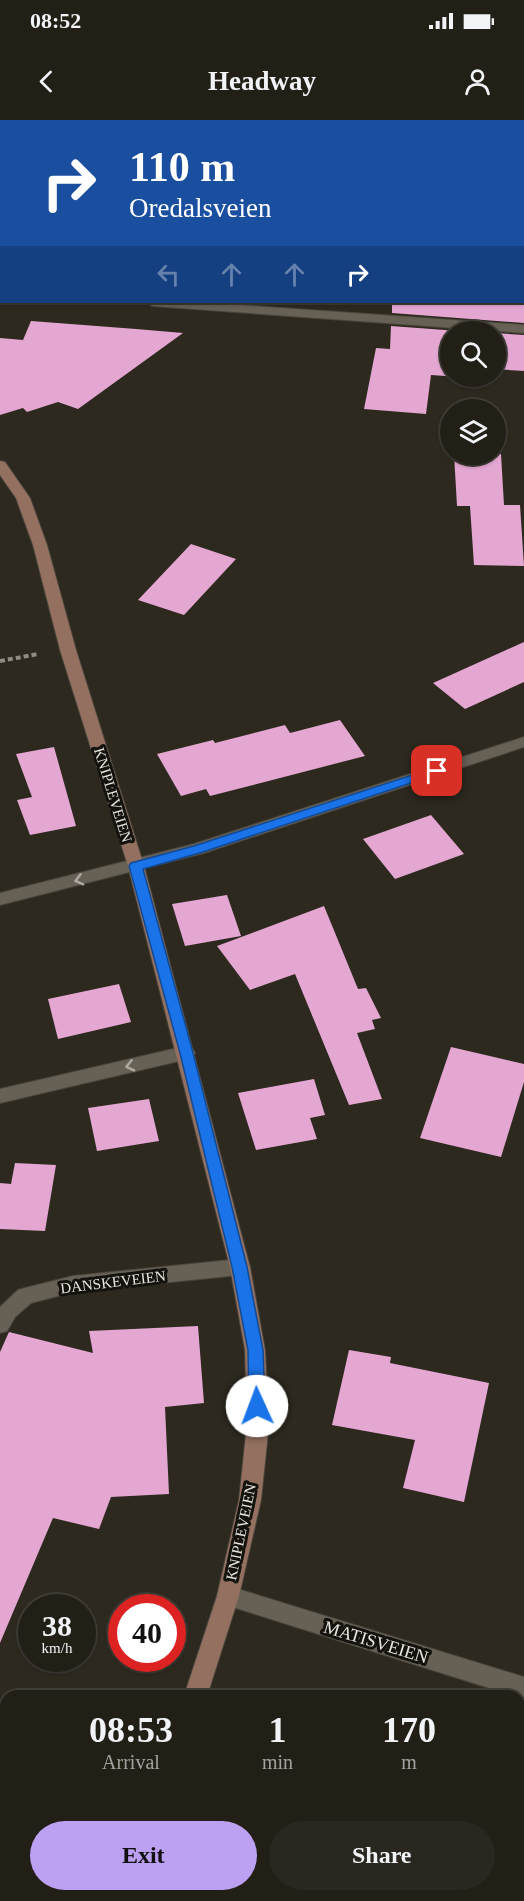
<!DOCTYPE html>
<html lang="en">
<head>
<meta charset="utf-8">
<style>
  :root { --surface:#221f17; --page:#2a2720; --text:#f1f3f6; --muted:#a2a2a1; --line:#3f3d36; --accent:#bca0f2 }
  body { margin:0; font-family:Georgia,serif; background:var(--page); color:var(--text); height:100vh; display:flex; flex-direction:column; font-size:22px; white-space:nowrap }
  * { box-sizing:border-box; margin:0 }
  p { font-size:20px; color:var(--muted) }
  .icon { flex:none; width:33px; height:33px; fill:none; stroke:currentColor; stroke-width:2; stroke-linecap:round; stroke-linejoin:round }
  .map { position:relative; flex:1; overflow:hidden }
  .panel { position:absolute; left:0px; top:1570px; width:525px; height:212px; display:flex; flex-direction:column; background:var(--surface); border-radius:18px 18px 0 0; box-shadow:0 2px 4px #0004,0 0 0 2px var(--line) }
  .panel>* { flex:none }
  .banner { position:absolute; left:0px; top:0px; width:525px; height:183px; box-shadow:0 2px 4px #0004,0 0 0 2px var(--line); background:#1a4fa0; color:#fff; overflow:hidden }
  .fabs { position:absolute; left:440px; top:201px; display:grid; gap:12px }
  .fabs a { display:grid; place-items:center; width:66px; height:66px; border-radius:50%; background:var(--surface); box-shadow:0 2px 4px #0004,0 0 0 2px var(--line); font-size:30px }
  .speed { position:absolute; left:18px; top:1474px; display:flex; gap:12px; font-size:30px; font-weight:700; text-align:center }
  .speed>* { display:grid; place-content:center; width:78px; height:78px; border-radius:50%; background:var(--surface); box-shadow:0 2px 4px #0004,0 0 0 2px var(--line); line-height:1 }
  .speed small { font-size:15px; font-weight:400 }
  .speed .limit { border:9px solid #d22; background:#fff; color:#111 }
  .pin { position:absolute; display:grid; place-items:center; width:51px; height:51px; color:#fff; margin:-26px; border-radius:12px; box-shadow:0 3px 9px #0006 }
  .me { position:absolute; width:66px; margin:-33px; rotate:358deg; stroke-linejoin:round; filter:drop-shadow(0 0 4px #0008) }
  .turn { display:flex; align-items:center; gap:21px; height:126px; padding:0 30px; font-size:27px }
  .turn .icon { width:78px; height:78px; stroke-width:2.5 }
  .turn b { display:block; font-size:42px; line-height:51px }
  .lanes { display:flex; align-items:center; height:57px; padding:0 30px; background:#0003; justify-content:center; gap:30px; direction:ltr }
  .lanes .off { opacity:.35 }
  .eta { display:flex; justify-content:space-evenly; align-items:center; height:102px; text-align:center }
  .eta b { font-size:36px; font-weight:800; line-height:42px }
  .action { display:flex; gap:12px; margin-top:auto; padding:12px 30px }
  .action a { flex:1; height:69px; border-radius:36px; background:var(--accent); color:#111; font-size:24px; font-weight:800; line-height:69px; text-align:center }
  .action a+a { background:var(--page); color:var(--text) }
  .status { display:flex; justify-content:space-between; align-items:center; height:42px; padding:0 30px; background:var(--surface); direction:ltr }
  .status svg { height:16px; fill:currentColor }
  header { display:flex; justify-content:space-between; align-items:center; height:78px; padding:0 30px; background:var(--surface); font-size:27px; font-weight:800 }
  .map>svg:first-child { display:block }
</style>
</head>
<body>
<div class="status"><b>08:52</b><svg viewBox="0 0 49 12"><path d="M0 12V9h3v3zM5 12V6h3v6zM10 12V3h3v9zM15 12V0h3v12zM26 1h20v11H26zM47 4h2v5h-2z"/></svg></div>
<header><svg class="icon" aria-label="back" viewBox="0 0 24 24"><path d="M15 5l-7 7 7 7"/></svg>Headway<svg class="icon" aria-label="person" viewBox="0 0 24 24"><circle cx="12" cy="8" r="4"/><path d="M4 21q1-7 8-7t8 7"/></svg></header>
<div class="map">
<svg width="524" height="1781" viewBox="0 0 524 1781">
  <rect width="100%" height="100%" fill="#2d291f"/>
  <g fill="#e3a7d2">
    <path d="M392,182h132v21l-132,-10z"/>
    <path d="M31,201l105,8 47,4 -105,76 -20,-7 -31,10 -4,-4 -23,7v-77l23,2z"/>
    <path d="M391,206l81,6h-22v44h38v3l-57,-4 -5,39 -62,-5 12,-61 14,1z"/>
    <path d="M495,213l29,2v36l-29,-2z"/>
    <path d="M454,334h47l3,51h16l4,61 -50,-1 -4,-59h-13z"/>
    <path d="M191,424l45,15 -52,56 -46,-15z"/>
    <path d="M524,522v40l-59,27 -32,-26z"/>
    <path d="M340,600l25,36 -155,40 -4,-7 -25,7 -24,-42 56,-14 2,3 70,-18 5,8z"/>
    <path d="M54,627l22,79 -46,9 -13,-35 15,-3 -16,-43z"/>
    <path d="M431,695l33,39 -69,25 -32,-40z"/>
    <path d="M227,775l14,41 -56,10 -13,-42z"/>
    <path d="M324,786l34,83 8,-1 15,30 -9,2 3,9 -18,4 25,66 -33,6 -54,-131 -45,16 -33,-44z"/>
    <path d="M119,864l12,38 -73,17 -10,-40z"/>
    <path d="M451,927l73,17v18l-23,75 -81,-19z"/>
    <path d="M314,959l11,36 -15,3 7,21 -61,11 -18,-57z"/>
    <path d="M149,979l10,42 -62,10 -9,-43z"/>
    <path d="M15,1043l41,2 -11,66 -45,-2v-46l11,1z"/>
    <path d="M198,1206l6,77 -39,4 4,87 -58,3 -12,32 -46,-11 -53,125v-291l9,-20 84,21 -4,-22z"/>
    <path d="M349,1230l42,7 -1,6 99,20 -25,119 -61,-14 12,-48 -83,-15z"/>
  </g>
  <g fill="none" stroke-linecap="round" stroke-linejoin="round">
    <g stroke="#48443c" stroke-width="2">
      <g id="street">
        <path d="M206,0h12l-12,2z"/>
        <rect x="0" y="34" width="2" height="8"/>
        <rect x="0" y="166" width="2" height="8"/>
        <path d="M146,182h52l326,23v8l-372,-27z"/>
        <path d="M524,617v10l-320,106 -204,52v-12l194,-49z"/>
        <path d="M186,926l6,2 3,5 -3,5 -192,45v-14z"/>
        <path d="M240,1139l7,2 3,6 -3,6 -7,2 -167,17 -42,11 -16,14 -8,14 -7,2v-26l18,-17 7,-2 48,-12z"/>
        <path d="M228,1466l296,91v22l-304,-96 -3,-7 3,-7z"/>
      </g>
    </g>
    <g stroke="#48443c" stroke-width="2">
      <g id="secondary">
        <path d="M0,341l5,1 25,36 17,47 29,105 68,216 106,401 15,83 4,74 -8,76 -22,96 -32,100h-23l33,-100 22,-96 8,-76 -2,-74 -15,-83 -102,-401 -68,-216 -27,-105 -17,-47 -16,-23z"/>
        <path d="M123,1776h24l-2,5h-24z"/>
      </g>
    </g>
    <path stroke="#918d86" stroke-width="3" stroke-dasharray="4.5 2" stroke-linecap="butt" d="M10,0l13,1"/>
    <path stroke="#918d86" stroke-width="4" stroke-dasharray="5 3" stroke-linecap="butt" d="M0,541l38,-7"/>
    <use href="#street" fill="#666055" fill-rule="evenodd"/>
    <use href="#secondary" fill="#93705f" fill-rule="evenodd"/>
  </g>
  <defs><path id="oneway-chevron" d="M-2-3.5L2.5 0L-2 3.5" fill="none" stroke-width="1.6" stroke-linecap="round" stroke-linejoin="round" transform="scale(1.5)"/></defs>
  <g stroke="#aea9a1">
    <use href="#oneway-chevron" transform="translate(79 760) rotate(166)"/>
    <use href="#oneway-chevron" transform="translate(130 946) rotate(167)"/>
  </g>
  <path fill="#1a73e8" stroke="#114b97" stroke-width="1.5" d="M437,647l6,4 -2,2 -238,79 -60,17 50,184 54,214 16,83 2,56 -2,4h-12l-2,-4 -1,-56 -16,-83 -52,-214 -51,-187 2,-3 63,-17z"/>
  <g text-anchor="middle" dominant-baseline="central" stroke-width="6" stroke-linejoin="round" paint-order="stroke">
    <g font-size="15" fill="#e8e5df" stroke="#14120d">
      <text transform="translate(113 675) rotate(73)">KNIPLEVEIEN</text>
      <text transform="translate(113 1162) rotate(-7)">DANSKEVEIEN</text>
      <text transform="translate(241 1412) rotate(-78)">KNIPLEVEIEN</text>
    </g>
    <g font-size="18" fill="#e8e5df" stroke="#14120d">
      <text transform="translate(376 1522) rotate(17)">MATISVEIEN</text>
    </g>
  </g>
</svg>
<div class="fabs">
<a><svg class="icon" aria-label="search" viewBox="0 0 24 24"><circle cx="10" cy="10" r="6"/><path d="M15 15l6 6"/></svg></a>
<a><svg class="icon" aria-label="layers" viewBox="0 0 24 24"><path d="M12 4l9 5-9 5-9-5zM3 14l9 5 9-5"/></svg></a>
</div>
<div class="speed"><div>38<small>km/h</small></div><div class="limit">40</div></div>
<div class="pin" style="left:437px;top:651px;background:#d93025"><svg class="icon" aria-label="arrive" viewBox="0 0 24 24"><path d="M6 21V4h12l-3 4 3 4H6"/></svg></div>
<svg class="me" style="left:257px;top:1286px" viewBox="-20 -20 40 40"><circle r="19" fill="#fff"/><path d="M0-13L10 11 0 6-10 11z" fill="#1a73e8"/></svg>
<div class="banner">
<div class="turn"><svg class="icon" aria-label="right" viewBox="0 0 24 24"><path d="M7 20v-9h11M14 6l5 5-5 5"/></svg><div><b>110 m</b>Oredalsveien</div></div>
<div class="lanes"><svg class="icon off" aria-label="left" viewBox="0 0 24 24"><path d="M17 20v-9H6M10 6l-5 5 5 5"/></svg><svg class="icon off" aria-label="ahead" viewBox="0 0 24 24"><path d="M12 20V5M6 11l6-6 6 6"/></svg><svg class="icon off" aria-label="ahead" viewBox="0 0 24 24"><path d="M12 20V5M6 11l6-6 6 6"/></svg><svg class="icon" aria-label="right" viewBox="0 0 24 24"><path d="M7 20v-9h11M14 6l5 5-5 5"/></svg></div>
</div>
<section class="panel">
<div class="eta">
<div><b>08:53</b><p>Arrival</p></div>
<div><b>1</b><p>min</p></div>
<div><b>170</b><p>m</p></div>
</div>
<div class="action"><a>Exit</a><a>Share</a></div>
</section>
</div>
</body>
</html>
